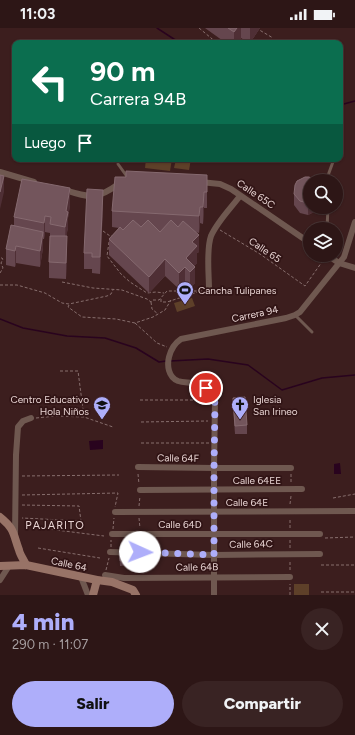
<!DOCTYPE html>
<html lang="es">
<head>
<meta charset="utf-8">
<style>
  :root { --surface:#2d1616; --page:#392323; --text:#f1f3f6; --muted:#a79fa1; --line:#483535; --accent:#aeaefa }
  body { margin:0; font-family:Figtree,sans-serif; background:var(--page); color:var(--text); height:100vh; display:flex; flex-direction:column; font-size:15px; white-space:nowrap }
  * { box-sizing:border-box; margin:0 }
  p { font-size:13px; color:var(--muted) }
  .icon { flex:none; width:22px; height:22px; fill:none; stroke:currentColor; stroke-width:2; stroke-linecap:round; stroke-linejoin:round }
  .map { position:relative; height:567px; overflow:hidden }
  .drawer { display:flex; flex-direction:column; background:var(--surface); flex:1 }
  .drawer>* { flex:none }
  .banner { position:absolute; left:12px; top:12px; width:331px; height:122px; border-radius:8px; box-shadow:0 1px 3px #0004,0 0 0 1px var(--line); background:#0b6e4f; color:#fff; overflow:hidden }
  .fabs { position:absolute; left:303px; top:146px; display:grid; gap:8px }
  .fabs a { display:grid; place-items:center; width:40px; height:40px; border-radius:50%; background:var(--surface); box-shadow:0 1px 3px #0004,0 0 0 1px var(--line); font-size:20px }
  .pin { position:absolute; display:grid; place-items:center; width:34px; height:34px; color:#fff; margin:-17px; border:2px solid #fff; border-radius:50%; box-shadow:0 1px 4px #0007 }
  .me { position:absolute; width:44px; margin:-22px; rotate:92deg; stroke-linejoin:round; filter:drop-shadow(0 0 3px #0008) }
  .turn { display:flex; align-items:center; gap:14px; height:84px; padding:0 12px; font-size:18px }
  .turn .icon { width:52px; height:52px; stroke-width:2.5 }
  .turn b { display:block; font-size:28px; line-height:34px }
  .then { display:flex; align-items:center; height:38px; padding:0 12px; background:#0003; gap:8px; font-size:15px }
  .round { display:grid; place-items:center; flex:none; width:42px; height:42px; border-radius:21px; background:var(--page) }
  .summary { display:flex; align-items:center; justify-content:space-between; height:68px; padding:0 12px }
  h1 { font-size:24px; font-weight:800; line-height:30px; color:var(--accent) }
  .action { display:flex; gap:8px; margin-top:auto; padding:8px 12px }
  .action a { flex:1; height:46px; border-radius:24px; background:var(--accent); color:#111; font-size:16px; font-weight:800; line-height:46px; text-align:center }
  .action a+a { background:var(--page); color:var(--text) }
  .status { display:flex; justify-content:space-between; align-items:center; height:28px; padding:0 20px; background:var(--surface); direction:ltr }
  .status svg { height:11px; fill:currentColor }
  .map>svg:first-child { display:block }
</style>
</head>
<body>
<div class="status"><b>11:03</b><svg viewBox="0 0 49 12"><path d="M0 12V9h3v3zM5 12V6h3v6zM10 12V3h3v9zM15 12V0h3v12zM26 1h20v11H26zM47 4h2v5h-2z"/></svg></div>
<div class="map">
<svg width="355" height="567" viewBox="0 0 355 567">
  <rect width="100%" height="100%" fill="#3c1e1e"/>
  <g fill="#5e4029">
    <path d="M146,131h26l-2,12 -25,-3z"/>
    <path d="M176,131h15l-2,11 -15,-2z"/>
    <path d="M192,270l3,8 -18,6 -3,-9z"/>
    <rect x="294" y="556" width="15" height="11"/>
  </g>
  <g fill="#29031e">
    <path d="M103,412v9l-13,1 -1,-9z"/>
    <path d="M340,435l1,11h-7v-10z"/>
  </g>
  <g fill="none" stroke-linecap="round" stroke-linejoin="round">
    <g stroke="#29031e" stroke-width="1.5">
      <path d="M157,0l23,15"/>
      <path d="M340,77l15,-4"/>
      <path d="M0,291l23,9 44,8 38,2 31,10 23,14 7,-1"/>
      <path d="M170,333l38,-2 40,6 34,25 40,-12 33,-3"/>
    </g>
    <g stroke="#876e6d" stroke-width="1" stroke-dasharray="3 2" stroke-linecap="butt">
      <path d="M199,0l18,15"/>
      <path d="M256,0l17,10"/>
      <path d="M220,202l40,24 45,32 19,-27"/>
      <path d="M103,203l7,5h3"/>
      <path d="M109,214l-2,14 14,18 9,8 17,11 9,-1 8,1"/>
      <path d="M0,245l3,-5 -2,-5 2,-4 -3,-2"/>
      <path d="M62,254l31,6 29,2 25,9 4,3 2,-2h6l8,-9h37"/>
      <path d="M0,257h17l28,8 17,10 7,1 38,-8 4,-2 2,-4"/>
      <path d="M161,271v3h6l34,-11"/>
      <path d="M151,274l1,7 6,5"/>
      <path d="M69,277l-1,2 14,10 34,2 19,4 18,-6 12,-7 6,-10"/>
      <path d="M135,295l22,20 10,4"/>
      <path d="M60,343h18l6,46"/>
      <path d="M140,372h67"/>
      <path d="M36,390l20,-2 28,1 29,10"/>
      <path d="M141,394l67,-1"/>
      <path d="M141,415h68"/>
      <path d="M138,446l1,10"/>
      <path d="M22,448l97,-1"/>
      <path d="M291,454v-8"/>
      <path d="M22,467l96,-2 -3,14"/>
      <path d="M333,470l22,-4"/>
      <path d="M290,476l1,-8"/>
      <path d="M22,477l57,1 2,15 -59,-3"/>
      <path d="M139,478l1,-10"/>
      <path d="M139,490l1,10"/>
      <path d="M32,499l72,9"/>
      <path d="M290,500v-10"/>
      <path d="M113,501l1,-11"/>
      <path d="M325,510l30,-1"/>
      <path d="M140,518v-6"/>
      <path d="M111,519v-7"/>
      <path d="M38,520l62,10"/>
      <path d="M290,520v-8"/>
      <path d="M321,537h34"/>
      <path d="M106,542l3,-12"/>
      <path d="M290,542v-10"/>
      <path d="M139,544v-12"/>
      <path d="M321,564h34"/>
      <path d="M290,567v-11"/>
    </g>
    <g stroke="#6f5850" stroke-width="3">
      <path d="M118,136l10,14"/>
      <path d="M326,153l8,-22"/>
      <path d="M327,201l1,-22"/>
      <path d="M295,287l17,17"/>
    </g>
    <g stroke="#6f5850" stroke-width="6">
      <path d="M0,144l34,10"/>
      <path d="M200,154l20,2 11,5 79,54"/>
      <path d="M64,162c27,8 33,10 56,-7"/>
      <path d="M327,227l12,8 16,5"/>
      <path d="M209,261c0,-15 -3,-39 2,-53 6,-14 19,-27 29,-40"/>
      <path d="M138,439l76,1h77"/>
      <path d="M140,462l162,-1"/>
      <path d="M115,484l240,-1"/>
      <path d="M112,506h208"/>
      <path d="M15,507l1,-80 2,-28 5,-6 8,-3"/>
      <path d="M110,524l104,3 106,-1"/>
      <path d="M105,547l19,3 166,-1"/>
      <path d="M81,549l7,18"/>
      <path d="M0,552l9,-14"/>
      <path d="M214,567v-127l1,-68c-4,-8 -10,-14 -19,-16 -5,-2 -12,-1 -18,-3 -10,-4 -11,-16 -9,-24 2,-8 6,-14 12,-18l105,-21 9,-3 5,-3 44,-55 11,-35"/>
    </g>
    <g stroke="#987367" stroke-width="8">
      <path d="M0,489c15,12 13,17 19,33 1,5 5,10 7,15"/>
      <path d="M0,538l26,-1 71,15 15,2 21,8 3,5"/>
      <path d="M93,567l4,-15"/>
    </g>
  </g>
  <g fill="#65464e">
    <path d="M205,0h55l-10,15h-1l-8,-5 -4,5h-11z"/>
    <path d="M207,147v33h-3l-1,16 -3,-1 -1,10 -4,-1 4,20 -2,1v10l-3,3 1,17 -5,5 -5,-5 -6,6 -14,-13 -16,17 -40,-38v-16l10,-11 -7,-1v-16l14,-34z"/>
    <path d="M305,149l5,30h9l-3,4 -8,4 -8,-2 -6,-8v-11z"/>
    <path d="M70,177l-2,13v10l-2,8 1,17 -1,26 -17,-1v-16l1,-29 -5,-1 -1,7h-1v9l-3,19 -24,-4 -1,4 -9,-2v-16l8,-23v-9z"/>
    <path d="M103,178l-3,68 -8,-1v-4h-8v-16z"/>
    <path d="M233,370l14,27v9h-12l-2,-27z"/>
    <path d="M119,523l12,9v5l-11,1z"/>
  </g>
  <g fill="#4f2f35">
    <path d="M237,0h4v10l-4,5h-3v-11z"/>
    <path d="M250,0h10l-10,15z"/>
    <path d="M4,148v16l-4,17v-17z"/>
    <path d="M70,160v17l-2,13v10l-3,15 1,-32z"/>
    <path d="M103,162v16l-3,68v-17z"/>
    <path d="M204,164v16l-1,16v-17z"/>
    <path d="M308,175h2v4h9v1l-3,3 -8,4z"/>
    <path d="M200,179v16l-1,10v-17z"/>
    <path d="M45,188v16l-1,7v-16z"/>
    <path d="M43,204v16l-3,19v-16z"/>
    <path d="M199,207v17l-2,1v10l-8,8 -3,-13 6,-16z"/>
    <path d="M67,208v17l-1,26v-16z"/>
    <path d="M16,218v17l-1,4v-16z"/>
    <path d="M165,231v17l-16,17v-16z"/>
    <path d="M185,239v16l-6,6v-16z"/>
    <path d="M195,239v16l-5,5v-16z"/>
  </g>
  <g fill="#73555c" stroke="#85696f">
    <path d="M228,0h9l-3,4z"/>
    <path d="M126,143l81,4v17h-3l-1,15h-3l-1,9 -87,-5 3,-34h11z"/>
    <path d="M0,147l4,1 -4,16z"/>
    <path d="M305,149h4l8,4h-7v22h-2l-8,-2 -6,-7 1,-9 2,-4z"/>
    <path d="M22,151l48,9 -4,23 2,1 -3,15 -15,-3 1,-7 -6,-1 -1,7 -30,-6z"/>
    <path d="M87,161l16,1 -3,67h-8v-4h-8z"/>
    <path d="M133,192l8,7 7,-7 12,12 11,-12 7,7 5,-6 16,14 -7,7 5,4 -11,12 9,9 -5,5 -5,-5 -6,6 -14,-14 -16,18 -40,-38 11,-12 3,3z"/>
    <path d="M11,197l32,7 -3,19 -24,-5 -1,5 -9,-2z"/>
    <path d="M50,208h17l-1,27 -17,-1z"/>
    <path d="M245,369l2,28 -12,1 -2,-28z"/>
    <path d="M119,523h11l1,9 -11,1z"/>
  </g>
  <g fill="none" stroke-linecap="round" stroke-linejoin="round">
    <path stroke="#aeaefa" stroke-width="7" stroke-dasharray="0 12.6" d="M140,524l74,3v-87l1,-65 -3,-7 -6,-8"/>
  </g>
  <defs>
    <g id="stadium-pin" transform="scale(0.9)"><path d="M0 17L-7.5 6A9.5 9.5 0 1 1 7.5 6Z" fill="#aeaefa" stroke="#311415"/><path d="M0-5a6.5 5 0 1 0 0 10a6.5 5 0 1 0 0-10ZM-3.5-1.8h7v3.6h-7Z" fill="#111"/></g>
    <g id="school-pin" transform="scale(0.9)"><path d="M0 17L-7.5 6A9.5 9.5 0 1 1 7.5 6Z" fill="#aeaefa" stroke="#311415"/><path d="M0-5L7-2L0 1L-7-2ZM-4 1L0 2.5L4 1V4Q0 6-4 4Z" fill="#111"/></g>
    <g id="church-pin" transform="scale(0.9)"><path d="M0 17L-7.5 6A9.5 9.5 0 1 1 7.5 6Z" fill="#aeaefa" stroke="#311415"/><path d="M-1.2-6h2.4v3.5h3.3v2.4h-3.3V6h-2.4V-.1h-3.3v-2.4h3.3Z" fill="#111"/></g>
  </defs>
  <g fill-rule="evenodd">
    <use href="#stadium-pin" x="185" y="262"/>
    <use href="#school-pin" x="102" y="377"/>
    <use href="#church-pin" x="240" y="377"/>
  </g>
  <g text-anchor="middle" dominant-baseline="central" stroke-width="3.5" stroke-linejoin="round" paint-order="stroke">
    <g font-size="10" fill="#e8d4d3" stroke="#311415">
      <text transform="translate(256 166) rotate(34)">Calle 65C</text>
      <text transform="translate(265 222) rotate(34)">Calle 65</text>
      <text transform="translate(255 286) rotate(-12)">Carrera 94</text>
      <text transform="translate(178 430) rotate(1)">Calle 64F</text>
      <text x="257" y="452">Calle 64EE</text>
      <text x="247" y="474">Calle 64E</text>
      <text x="180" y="496">Calle 64D</text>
      <text transform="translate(251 516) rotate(-1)">Calle 64C</text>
      <text transform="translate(69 536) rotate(12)">Calle 64</text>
      <text transform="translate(197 539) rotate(-1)">Calle 64B</text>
    </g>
    <g font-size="10" fill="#e8d4d3" stroke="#311415" text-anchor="start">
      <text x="198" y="262">Cancha Tulipanes</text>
      <text x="89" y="371" text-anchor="end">Centro Educativo<tspan x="89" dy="12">Hola Niños</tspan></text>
      <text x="253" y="371">Iglesia<tspan x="253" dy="12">San Irineo</tspan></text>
    </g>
    <g font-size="11" letter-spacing="1" fill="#e8d4d3" stroke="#311415">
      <text x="55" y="497">PAJARITO</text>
    </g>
  </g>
</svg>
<div class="fabs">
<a><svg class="icon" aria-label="search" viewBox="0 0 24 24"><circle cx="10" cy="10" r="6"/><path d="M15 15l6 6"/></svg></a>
<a><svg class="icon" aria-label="layers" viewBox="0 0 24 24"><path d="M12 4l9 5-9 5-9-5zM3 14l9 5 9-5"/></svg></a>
</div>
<div class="pin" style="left:206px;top:360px;background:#d93025"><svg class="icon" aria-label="arrive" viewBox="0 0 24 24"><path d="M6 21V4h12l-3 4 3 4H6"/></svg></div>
<svg class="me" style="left:140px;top:524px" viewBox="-20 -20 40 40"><circle r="19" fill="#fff"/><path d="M0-13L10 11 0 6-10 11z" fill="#aeaefa"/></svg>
<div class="banner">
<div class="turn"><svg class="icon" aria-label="left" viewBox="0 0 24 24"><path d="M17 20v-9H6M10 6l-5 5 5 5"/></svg><div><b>90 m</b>Carrera 94B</div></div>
<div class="then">Luego<svg class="icon" aria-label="arrive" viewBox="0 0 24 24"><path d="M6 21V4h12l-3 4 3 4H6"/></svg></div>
</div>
</div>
<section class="drawer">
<div class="summary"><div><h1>4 min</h1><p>290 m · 11:07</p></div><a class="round"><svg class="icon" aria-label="close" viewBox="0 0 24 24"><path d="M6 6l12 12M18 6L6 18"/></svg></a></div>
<div class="action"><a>Salir</a><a>Compartir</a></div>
</section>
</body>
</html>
